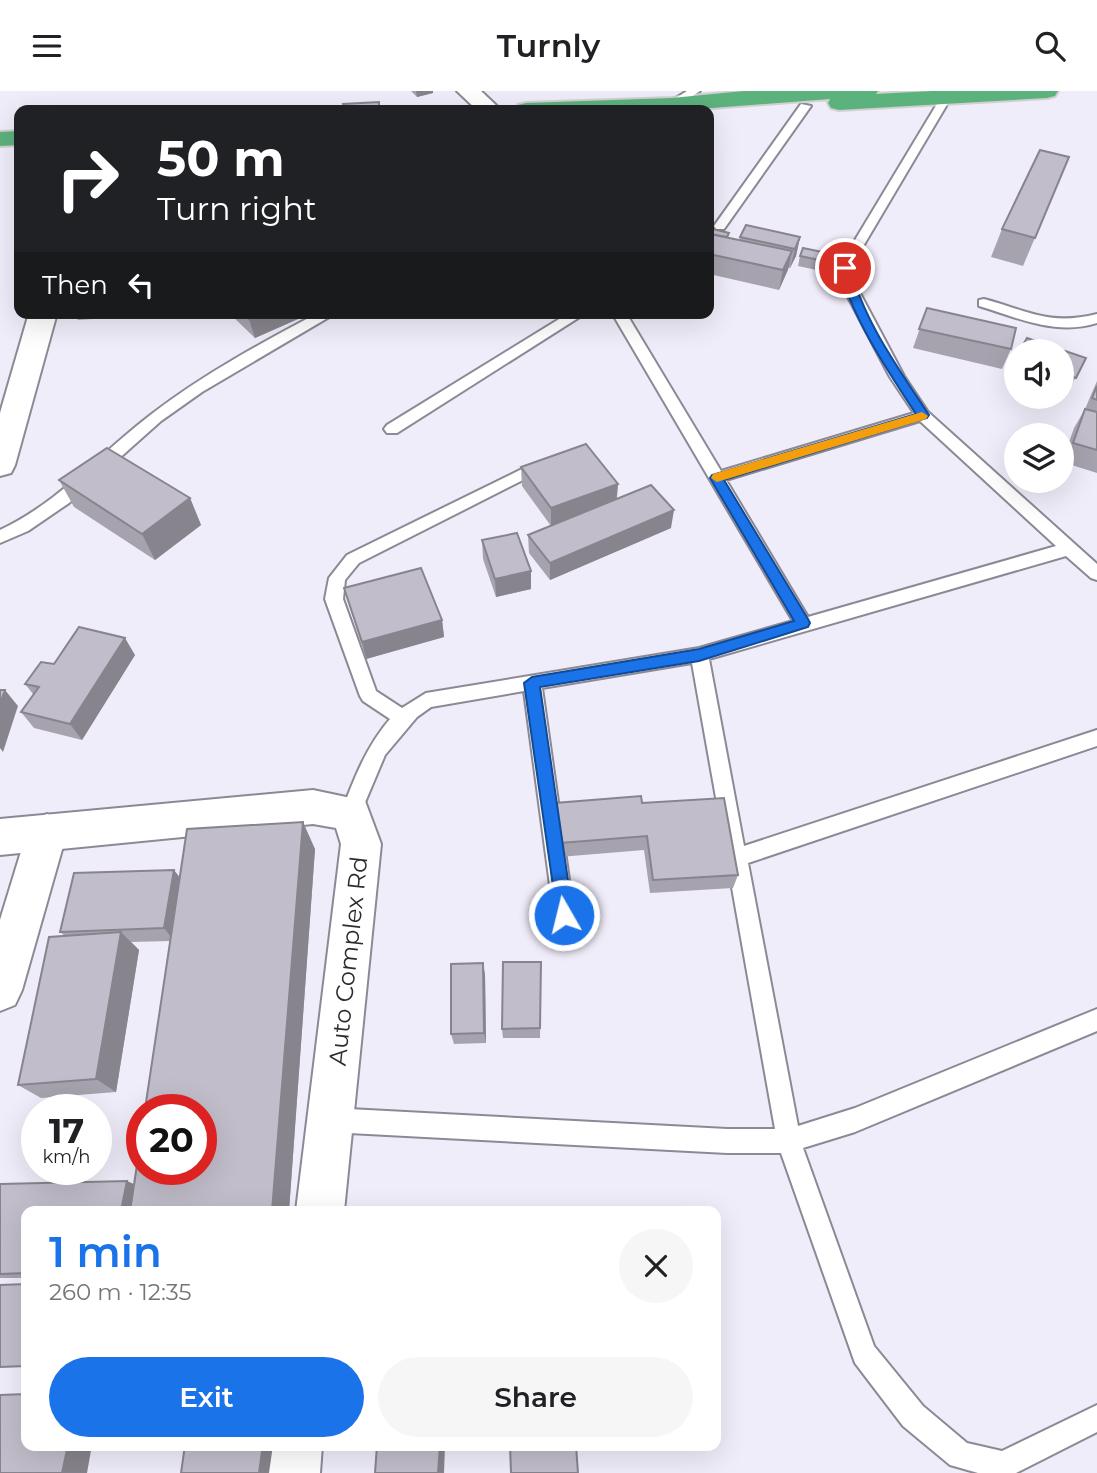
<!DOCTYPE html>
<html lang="en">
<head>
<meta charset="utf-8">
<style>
  :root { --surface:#fff; --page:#f6f6f6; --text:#202124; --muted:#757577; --accent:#1a73e8 }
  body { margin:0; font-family:Montserrat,sans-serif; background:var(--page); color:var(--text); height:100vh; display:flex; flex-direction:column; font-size:26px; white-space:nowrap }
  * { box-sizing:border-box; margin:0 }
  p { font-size:23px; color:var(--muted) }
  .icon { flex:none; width:38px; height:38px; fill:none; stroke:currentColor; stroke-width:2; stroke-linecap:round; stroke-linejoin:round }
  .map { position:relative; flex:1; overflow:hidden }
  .drawer { position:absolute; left:21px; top:1115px; width:700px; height:245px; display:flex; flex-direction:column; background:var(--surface); border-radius:14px; box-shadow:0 7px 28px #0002 }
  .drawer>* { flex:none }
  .top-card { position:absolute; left:14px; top:14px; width:700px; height:214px; border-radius:14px; box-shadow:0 7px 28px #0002; background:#202124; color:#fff; overflow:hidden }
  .fabs { position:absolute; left:1004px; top:248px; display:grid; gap:14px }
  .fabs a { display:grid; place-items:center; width:70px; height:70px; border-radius:50%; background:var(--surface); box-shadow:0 7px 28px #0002; font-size:35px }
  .speed { position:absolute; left:21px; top:1003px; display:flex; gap:14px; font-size:35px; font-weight:700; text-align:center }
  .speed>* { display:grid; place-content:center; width:91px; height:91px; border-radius:50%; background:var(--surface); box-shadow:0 7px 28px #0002; line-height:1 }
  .speed small { font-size:18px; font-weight:400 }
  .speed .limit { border:10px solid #d22; background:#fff; color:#111 }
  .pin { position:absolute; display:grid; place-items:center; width:60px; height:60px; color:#fff; margin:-30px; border:4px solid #fff; border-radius:50%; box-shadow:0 2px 7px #0007 }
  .me { position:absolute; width:77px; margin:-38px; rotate:352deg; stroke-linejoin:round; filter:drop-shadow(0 0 5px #0008) }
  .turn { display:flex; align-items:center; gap:24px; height:147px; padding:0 28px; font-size:32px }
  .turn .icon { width:91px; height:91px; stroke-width:2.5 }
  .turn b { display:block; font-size:49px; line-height:60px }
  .then { display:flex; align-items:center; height:66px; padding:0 28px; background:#0003; gap:14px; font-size:26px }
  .round { display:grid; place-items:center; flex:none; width:74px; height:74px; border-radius:37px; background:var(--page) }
  .summary { display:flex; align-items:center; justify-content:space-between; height:119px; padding:0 28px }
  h1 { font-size:42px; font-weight:600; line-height:52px; color:var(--accent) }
  .button { display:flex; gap:14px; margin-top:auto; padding:14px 28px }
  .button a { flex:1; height:80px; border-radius:42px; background:var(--accent); color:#fff; font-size:28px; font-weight:600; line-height:80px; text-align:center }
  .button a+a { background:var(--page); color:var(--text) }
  header { display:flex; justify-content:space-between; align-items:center; height:91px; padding:0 28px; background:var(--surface); font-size:32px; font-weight:600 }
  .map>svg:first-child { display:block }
</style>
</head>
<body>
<header><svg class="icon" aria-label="menu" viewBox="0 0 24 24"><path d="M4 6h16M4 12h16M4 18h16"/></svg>Turnly<svg class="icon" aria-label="search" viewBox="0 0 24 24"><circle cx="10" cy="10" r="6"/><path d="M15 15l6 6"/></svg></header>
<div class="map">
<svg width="1097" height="1382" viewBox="0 0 1097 1382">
  <rect width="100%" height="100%" fill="#f0edfa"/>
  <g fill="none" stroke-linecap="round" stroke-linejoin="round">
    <g stroke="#8c8995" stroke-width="4">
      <g id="lane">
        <path d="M687,0h13l-24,16h-8v-4z"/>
        <path d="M943,3l9,2 -97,164 -3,18 52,98 24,36 169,152v16l-6,-2 -25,-22 -357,103 35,187 353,-116v16l-349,117 50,263 57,-18 242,-99v22l-242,101 -52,16 71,198 49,60 44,37 35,8 95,-46v27l-81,41h-38l-28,-8 -47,-39 -48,-63 -74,-210h-54l-397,-21 -8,-4 -4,-8 4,-8 8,-4 397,21h48l-83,-466 -150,25 32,227 -3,7 -7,3 -7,-3 -3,-7 -30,-224 -93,16 -14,10 -32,38 -27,64 -7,3 -7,-3 -3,-6c13,-34 25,-66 49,-94l-27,-18 -3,-5 -35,-97 4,-21 18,-23 175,-86 5,1 3,4 -3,4 -168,85 -14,17 -2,19 33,92 26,17 24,-15 273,-45 94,-27 -181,-308h14l95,158 193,-58 -24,-36 -52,-99 5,-18zM920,330l136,125 -248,71 -82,-137z"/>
        <path d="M801,13l10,2 -87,123h-8l-2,-3z"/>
        <path d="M984,208c45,12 65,27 113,15v9c-41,13 -79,-5 -118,-17v-6z"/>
        <path d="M318,222h18l-134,79 -41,29 -92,82 -41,28 -28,12v-13c60,-28 101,-78 153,-117 51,-39 108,-70 165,-100z"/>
        <path d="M569,222h17l-189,120h-10l-3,-4 3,-4z"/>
      </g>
    </g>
    <g stroke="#8c8995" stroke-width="4">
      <g id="street">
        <path d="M457,0h24l20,19h-24z"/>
        <path d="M47,723l14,6 6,12 -45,158 -7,15 -15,6v-91l27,-88 6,-12z"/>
      </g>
    </g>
    <g stroke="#8c8995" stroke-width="4">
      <g id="secondary">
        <path d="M29,222h28l-42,152 -4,8 -11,3v-63z"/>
        <path d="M313,699l52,11 16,43 -37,367h-48l45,-367 -5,-16 -23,-4 -313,31v-36z"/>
        <path d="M268,1354h54l-2,28h-56z"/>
      </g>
    </g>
    <g stroke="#d1d0d1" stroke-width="4">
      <g id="highway">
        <path d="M744,0h134l-2,3 56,-3h126l-3,5 -8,2 -208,12 -8,-2 -3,-5 2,-4 -144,11h-171l3,-5 8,-2 146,-5z"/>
        <path d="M19,40v14l-19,1v-14z"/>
      </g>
    </g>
    <use href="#lane" fill="#fff" fill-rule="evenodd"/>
    <use href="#street" fill="#fff" fill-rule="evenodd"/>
    <use href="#secondary" fill="#fff" fill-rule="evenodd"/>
    <use href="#highway" fill="#5cb27d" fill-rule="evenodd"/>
  </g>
  <g fill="#a6a3ae">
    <path d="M411,0h22v2l-16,4z"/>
    <path d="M379,11l1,8h-36l-1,-6z"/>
    <path d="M1069,66l-46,109 -32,-9 11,-28z"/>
    <path d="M709,137l20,5 -1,5 11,2 1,-3h60l-4,19 -6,12h-2l-9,22 -70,-16z"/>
    <path d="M832,163l-6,18 -28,-6 2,-10z"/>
    <path d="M927,217l84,41 -9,20 -89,-21z"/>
    <path d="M74,222h64v3l-60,4z"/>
    <path d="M229,222h67l2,6 -43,19z"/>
    <path d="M1062,261l24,6 -21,39 -3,-1z"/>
    <path d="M1017,265v24l-10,-3z"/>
    <path d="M1097,290v92l-35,-11 12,-34 11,-19z"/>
    <path d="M521,376l97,17 -1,15 54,29 -121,52 -21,-27 -1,-18 23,-9 -29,-40z"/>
    <path d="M59,389l131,18 11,27 -46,35 -81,-53z"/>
    <path d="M482,449l49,31v18l-35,8 -13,-38z"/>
    <path d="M344,497l98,32 2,17 -78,22z"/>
    <path d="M135,564l-53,85 -48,-12 -13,-16 12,-18 -8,-10 29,-20z"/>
    <path d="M555,712h87l96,72 -5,13 -83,5 -6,-43 -85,7 -4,-39z"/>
    <path d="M315,758l-26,362h-263v67h-26v-94h134l37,-243 -40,1 8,8 -23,142 -75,6 -23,-13 47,-149 -5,-4 120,-54z"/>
    <path d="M541,871l-1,76h-37l-1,-9z"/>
    <path d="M483,872l2,12 1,68 -32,1 -3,-10z"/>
  </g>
  <g fill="#87848d">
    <path d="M416,0h17v2l-16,4z"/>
    <path d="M800,146l-4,19 -6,12 5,-19z"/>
    <path d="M792,160l-4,19 -9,20 4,-20z"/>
    <path d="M262,222h34l2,6 -43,19 -6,-19z"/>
    <path d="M618,393l-2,18 -65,25v-19z"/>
    <path d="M190,407l11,27 -46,35 -13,-26z"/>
    <path d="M674,419l-3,18 -121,52v-17z"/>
    <path d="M531,480v18l-35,8 -1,-18z"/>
    <path d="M442,529l2,17 -78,22 -4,-17z"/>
    <path d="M125,547l10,17 -53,85 -12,-16z"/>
    <path d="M5,599l13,16 -15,46 -3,-4v-44z"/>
    <path d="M303,731l12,27 -26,362h-17z"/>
    <path d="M174,779l11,14 -11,57 -10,-13z"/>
    <path d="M121,841l18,18 -23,142 -20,-13z"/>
    <path d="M483,872l2,12 1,68 -2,-10z"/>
    <path d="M127,1090l20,9 -4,21h-22z"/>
    <path d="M68,1354h24l-5,28h-25z"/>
    <path d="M263,1354h10l-4,28h-10z"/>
    <path d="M440,1354h5l-1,28h-6z"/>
  </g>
  <g fill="#c1bdca" stroke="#87848d" stroke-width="2">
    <path d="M379,11v5l-35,2 -1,-5z"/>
    <path d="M1040,59l29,7 -34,81 -33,-9z"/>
    <path d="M746,134l54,12 -5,12 -55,-12z"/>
    <path d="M709,137l20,5 -2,4 -17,-3 -1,1z"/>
    <path d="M710,143l82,17 -9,19 -74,-16z"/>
    <path d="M803,157l29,6 -3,8 -29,-6z"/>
    <path d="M927,217l89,20 -5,21 -92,-20z"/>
    <path d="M243,222h19l-13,6z"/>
    <path d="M1027,247l59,20 -10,20 -14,-5v-21h-43z"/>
    <path d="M1097,295v14l-5,-2z"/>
    <path d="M1085,318l12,3v38l-24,-7z"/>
    <path d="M586,353l32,40 -67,24 -30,-41z"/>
    <path d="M107,357l83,50 -48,36 -83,-54z"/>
    <path d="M651,394l23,25 -124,53 -22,-28z"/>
    <path d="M517,442l14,38 -36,8 -13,-39z"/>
    <path d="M421,477l21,52 -80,22 -18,-54z"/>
    <path d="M79,536l46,11 -55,86 -49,-12 18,-25 -14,-3 16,-22 13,2z"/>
    <path d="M0,599h5l-5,14z"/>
    <path d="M641,705l1,7 82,-5 14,77 -85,5 -6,-44 -87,7 -5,-40z"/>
    <path d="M303,731l-31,389h-142l12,-79v37h59v-60h-56l42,-280z"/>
    <path d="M174,779l-10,58 -104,4 14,-59z"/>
    <path d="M121,841l-25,147 -78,6 31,-148z"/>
    <path d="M503,871h38l-1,66 -38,1z"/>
    <path d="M483,872l1,70 -33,1v-70z"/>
    <path d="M127,1090l-6,30h-95v62l-26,1v-90z"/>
    <path d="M26,1193v82l-26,1v-82z"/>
    <path d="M26,1303v51h42l-6,28h-62v-78z"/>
    <path d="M185,1354h78l-4,28h-78z"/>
    <path d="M377,1354h63l-2,28h-63z"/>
    <path d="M510,1354h66l2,28h-67z"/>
  </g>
  <path fill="#1a73e8" stroke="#114b97" stroke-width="2" d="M845,174l6,3c11,51 50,104 78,147l-2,3 -203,62 84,139 2,4 -2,4 -109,34 -159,26 33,228 -3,6 -6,2 -6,-2 -34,-238 8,-6 167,-28 95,-28 -84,-143 2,-3 204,-61c-27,-41 -66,-99 -76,-146z"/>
  <path fill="#f59e0b" d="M922,321l6,4 -2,3 -209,63 -6,-4 2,-4z"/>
  <g text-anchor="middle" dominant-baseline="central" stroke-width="6" stroke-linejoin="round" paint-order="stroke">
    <g font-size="24" fill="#2d2b30" stroke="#fff">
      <text transform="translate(348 870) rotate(-84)">Auto Complex Rd</text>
    </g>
  </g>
</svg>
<div class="fabs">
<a><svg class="icon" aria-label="sound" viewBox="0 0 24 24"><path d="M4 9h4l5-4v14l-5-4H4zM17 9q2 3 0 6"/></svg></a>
<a><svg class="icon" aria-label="layers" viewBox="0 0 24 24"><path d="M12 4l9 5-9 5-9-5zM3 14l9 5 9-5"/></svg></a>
</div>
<div class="speed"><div>17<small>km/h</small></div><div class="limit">20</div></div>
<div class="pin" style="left:845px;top:177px;background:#d93025"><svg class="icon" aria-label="arrive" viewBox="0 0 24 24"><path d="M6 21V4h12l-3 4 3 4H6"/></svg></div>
<svg class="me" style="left:564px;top:824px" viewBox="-20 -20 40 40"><circle r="17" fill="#1a73e8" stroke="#fff" stroke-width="3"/><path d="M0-11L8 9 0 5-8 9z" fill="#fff"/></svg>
<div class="top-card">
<div class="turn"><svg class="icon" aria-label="right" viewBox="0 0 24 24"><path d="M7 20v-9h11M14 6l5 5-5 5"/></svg><div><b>50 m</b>Turn right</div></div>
<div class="then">Then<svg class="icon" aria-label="left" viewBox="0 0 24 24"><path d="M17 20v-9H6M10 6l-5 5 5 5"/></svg></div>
</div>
<section class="drawer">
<div class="summary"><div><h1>1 min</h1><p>260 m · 12:35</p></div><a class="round"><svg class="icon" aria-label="close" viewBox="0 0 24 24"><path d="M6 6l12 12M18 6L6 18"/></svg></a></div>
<div class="button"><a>Exit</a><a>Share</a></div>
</section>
</div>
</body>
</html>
